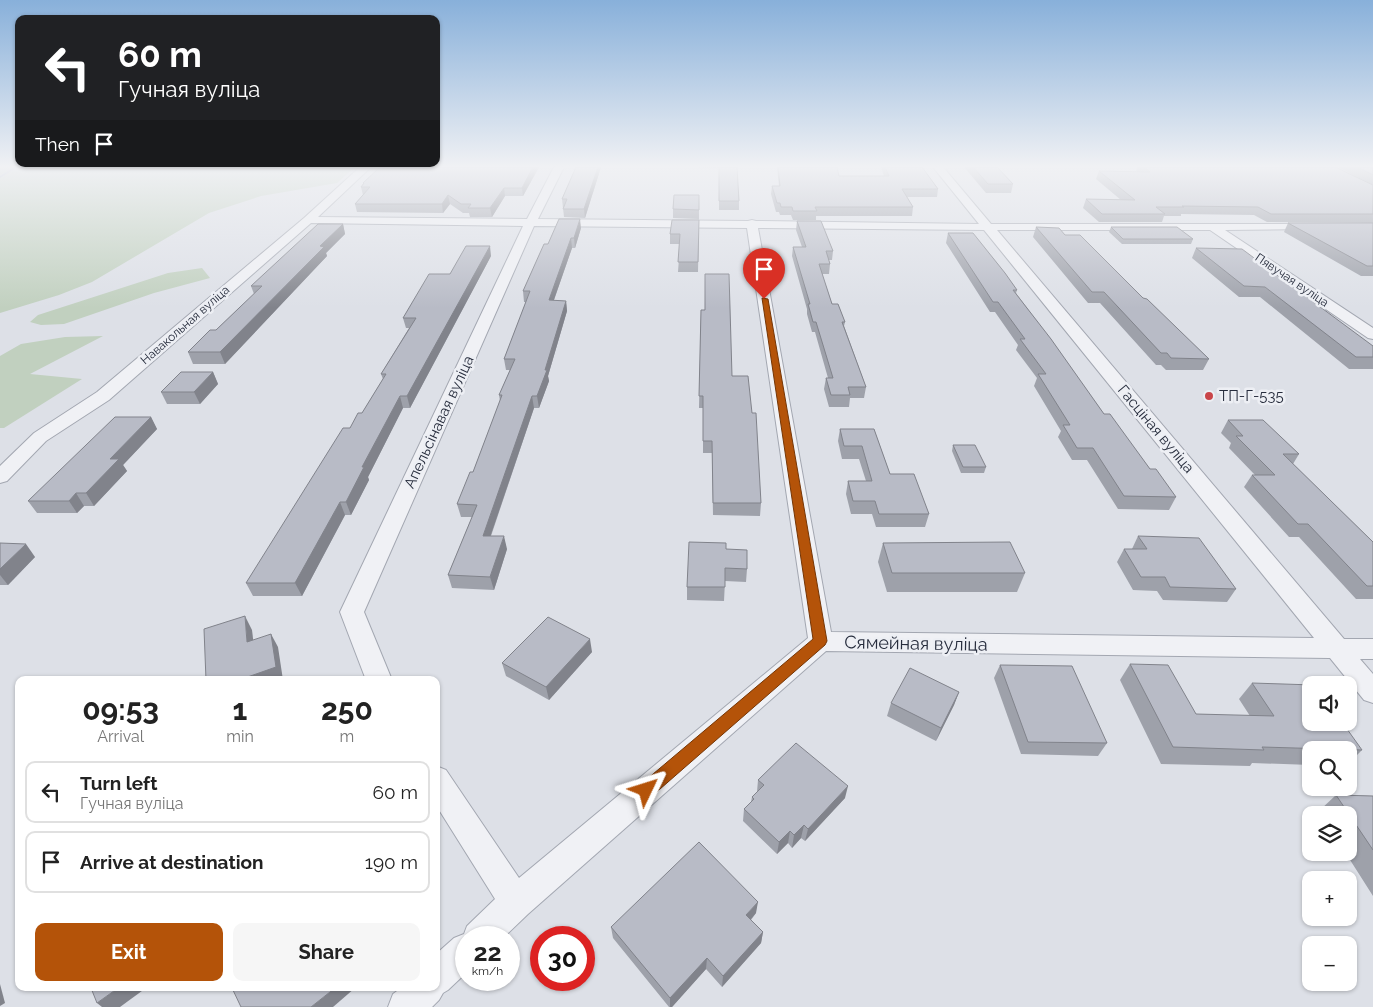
<!DOCTYPE html>
<html lang="en">
<head>
<meta charset="utf-8">
<style>
  :root { --surface:#fff; --page:#f6f6f6; --text:#222; --muted:#767676; --line:#e0e0e0; --accent:#b45309 }
  body { margin:0; font-family:Raleway,sans-serif; background:var(--page); color:var(--text); height:100vh; display:flex; flex-direction:column; font-size:19px; white-space:nowrap }
  * { box-sizing:border-box; margin:0 }
  p { font-size:16px; color:var(--muted) }
  .icon { flex:none; width:28px; height:28px; fill:none; stroke:currentColor; stroke-width:2; stroke-linecap:round; stroke-linejoin:round }
  .map { position:relative; flex:1; overflow:hidden }
  .side { position:absolute; left:15px; top:676px; width:425px; height:315px; display:flex; flex-direction:column; background:var(--surface); border-radius:10px; box-shadow:0 1px 4px #0004 }
  .side>* { flex:none }
  .top-card { position:absolute; left:15px; top:15px; width:425px; height:152px; border-radius:10px; box-shadow:0 1px 4px #0004; background:#202124; color:#fff; overflow:hidden }
  .buttons { position:absolute; left:1302px; top:676px; display:grid; gap:10px }
  .buttons a { display:grid; place-items:center; width:55px; height:55px; border-radius:10px; background:var(--surface); box-shadow:0 1px 4px #0004; font-size:25px }
  .speed { position:absolute; left:455px; top:926px; display:flex; gap:10px; font-size:25px; font-weight:700; text-align:center }
  .speed>* { display:grid; place-content:center; width:65px; height:65px; border-radius:50%; background:var(--surface); box-shadow:0 1px 4px #0004; line-height:1 }
  .speed small { font-size:12px; font-weight:400 }
  .speed .limit { border:8px solid #d22; background:#fff; color:#111 }
  .pin { position:absolute; display:grid; place-items:center; width:42px; height:42px; color:#fff; margin:-51px -21px; border-radius:50% 50% 50% 0; rotate:-45deg; box-shadow:0 0 5px #0007 }
  .pin .icon { rotate:45deg }
  .me { position:absolute; width:55px; margin:-28px; rotate:49deg; stroke-linejoin:round; filter:drop-shadow(0 0 4px #0008) }
  .turn { display:flex; align-items:center; gap:18px; height:105px; padding:0 20px; font-size:22px }
  .turn .icon { width:65px; height:65px; stroke-width:2.5 }
  .turn b { display:block; font-size:35px; line-height:42px }
  .then { display:flex; align-items:center; height:48px; padding:0 20px; background:#0003; gap:10px; font-size:19px }
  .eta { display:flex; justify-content:space-evenly; align-items:center; height:85px; text-align:center }
  .eta b { font-size:30px; font-weight:700; line-height:35px }
  .cta { display:flex; gap:10px; margin-top:auto; padding:10px 20px }
  .cta a { flex:1; height:58px; border-radius:10px; background:var(--accent); color:#fff; font-size:20px; font-weight:700; line-height:58px; text-align:center }
  .cta a+a { background:var(--page); color:var(--text) }
  ul { padding:0; list-style:none }
  li { display:flex; align-items:center; gap:15px; height:62px; margin:0 10px 8px; padding:0 10px; border:2px solid var(--line); border-radius:10px }
  li div { flex:1 }
  li b { display:block; font-size:19px }
  li em { font-style:normal }
  .map>svg:first-child { display:block }
</style>
</head>
<body>
<div class="map">
<svg width="1373" height="1007" viewBox="0 0 1373 1007">
  <rect width="100%" height="100%" fill="#dde0e7"/>
  <g fill="#c1d0bf">
    <path d="M0,167h355l-18,16 -76,13 -52,17 -117,69 -33,13 -59,18z"/>
    <path d="M202,268l8,10 -56,15 -90,31 -23,1 -11,-3 8,-7 130,-42z"/>
    <path d="M103,336l-73,38 52,5 -78,49h-4v-72l21,-12 44,-7z"/>
  </g>
  <g fill="none" stroke-linecap="round" stroke-linejoin="round">
    <path fill="#99a9c6" fill-rule="evenodd" d="M14,167h4l-18,11v-2z"/>
    <g stroke="#a3a7b1" stroke-width="2">
      <path id="street" d="M360,167h11l-53,50 209,2 27,-52h10l-26,52 210,2 4,-1 4,1 223,3 -46,-57h10l48,57h327l2,2 -2,2 -4,1 -89,1 148,98v11l-5,-1 -158,-108h-213l347,409h29v20h-13l13,15v29l-9,-3 -34,-42 -504,-7 -298,263 -25,24h-37v35l-18,17 -5,3 -4,7 -7,7h-44l5,-13 8,-6h35v-34l18,-16 10,-4 3,-8 28,-27 -59,-94v-39l10,4 73,108 289,-240 -61,-410 -213,-2 -170,386 28,68h-26l-26,-68 183,-386 -212,-3 -202,177 -63,41 -39,40 -7,2v-17l34,-33 63,-41 207,-174zM758,228l226,2 330,408 -483,-6z"/>
    </g>
    <use href="#street" fill="#f0f1f5" fill-rule="evenodd"/>
  </g>
  <g fill="#9ea1aa">
    <path d="M539,167l-16,29h-18l-13,21h-22l-1,-4h-6l-13,-9 -7,9 -86,-1 -2,-8 8,-9 -2,-8 2,-2v-2z"/>
    <path d="M576,167h25l-16,51 -21,-1 -2,-18z"/>
    <path d="M683,167h54l2,34v9h-20v-42z"/>
    <path d="M777,167h60l2,9h45l-3,-9h41l16,22 -1,8h-30l6,10 -1,9h-96v4h-23l-2,-5h-11l-1,-3h-3l-5,-18 1,-8h7z"/>
    <path d="M964,167h33l16,17 -2,9h-25z"/>
    <path d="M1137,167h198l38,18v38l-106,-1 -13,-7 -73,-1v2h-17l-2,6h-63l-16,-14 3,-9 35,1 -25,-21 3,-8 38,1 -1,-1z"/>
    <path d="M1337,167h36v18z"/>
    <path d="M699,195v24l-26,-1v-9z"/>
    <path d="M699,220l-1,52h-20l2,-28h-10v-10z"/>
    <path d="M797,221l36,30 -1,9h-3l1,4 -1,10h-7l10,30 13,18 -1,4 22,61 -2,11h-14l-1,9h-20l-5,-18 2,-11h2l-13,-46h-3l-5,-18v-5l-15,-53 1,-9h9l-6,-17z"/>
    <path d="M1288,223h85v53h-12l-77,-44z"/>
    <path d="M343,224l2,10 -19,19 1,3 -102,108h-32l-5,-12 28,-22 38,-36 -3,-8z"/>
    <path d="M1036,227l29,8 78,63 66,61 -6,11h-37l-5,-5h-5l-56,-62h-12l-55,-66z"/>
    <path d="M1111,227l82,12 -2,5h-69l-13,-12z"/>
    <path d="M581,228l-6,20h-3l-18,52 12,1 1,10 -19,65 1,5 -10,27h-5l-43,128 16,13 -13,41 -42,-2 -4,-13 24,-58h-11l-4,-13 16,-32 27,-71 -1,-6 11,-25h-4l-2,-11 22,-57h-2l-1,-11 25,-47z"/>
    <path d="M948,233l69,57 -1,3 88,121 46,55 26,28 -7,13 -51,-1 -31,-49h-15l-14,-23 3,-6 -27,-45 3,-8 -21,-28 2,-5 -23,-33h-5l-44,-69z"/>
    <path d="M1196,248l177,98v23h-24l-89,-72h-21l-47,-39z"/>
    <path d="M491,256l-81,152h-7l-35,69 1,3 -18,35h-6l-43,81h-49l-7,-13 104,-155 12,-15 21,-34 -2,-5 28,-46h-3l-3,-10 47,-44z"/>
    <path d="M701,310l31,66 29,127 -1,13 -47,-1 -1,-62h-9v-45h-4z"/>
    <path d="M213,372l5,12 -18,20h-33l-6,-12z"/>
    <path d="M151,417l6,12 -34,36 4,6 -33,35h-10l-7,7h-40l-9,-12z"/>
    <path d="M1228,420l71,34 -6,10 80,78v57h-17l-57,-62h-10l-45,-50 8,-12h3l-26,-27 2,-5 -10,-10z"/>
    <path d="M840,429h34l16,45 39,40 -4,13h-49l-4,-13h-21l-5,-20 2,-13h18l-7,-22h-17l-4,-18z"/>
    <path d="M953,445l33,22 -2,6h-23l-9,-22z"/>
    <path d="M1138,536l98,53 -9,13 -64,-2 -6,-9 -24,-1 -16,-28 7,-13h8z"/>
    <path d="M0,543l35,14 -27,28h-8z"/>
    <path d="M883,543l142,30 -8,19h-130l-9,-30z"/>
    <path d="M726,549l21,20 -1,13 -21,-1 -1,20 -37,-1v-13z"/>
    <path d="M592,652l-43,48 -43,-24 -4,-13z"/>
    <path d="M1130,664l66,50 54,2 -11,-17 13,-16 110,67 -13,13v-13h-38v15l-59,-2 -2,3 -89,-2 -41,-84z"/>
    <path d="M1000,665l107,78 -9,13 -77,-2 -27,-76z"/>
    <path d="M959,692l-5,13 -18,36 -49,-25 4,-13z"/>
    <path d="M758,780l87,18 -40,43 -4,-3 -9,10 -4,-5 -11,11 -34,-33 1,-12 7,-7 1,-5 5,-5z"/>
    <path d="M1336,795l37,1v100l-28,-44h4v-37h-28l-2,-4z"/>
    <path d="M756,913l-5,7 12,12 -2,11 -39,44 -16,-18 -34,38h-3l-56,-69 -2,-11z"/>
  </g>
  <g fill="#81838b">
    <path d="M533,167h6l-16,29 -1,-8z"/>
    <path d="M598,167h3l-16,51 -1,-9z"/>
    <path d="M504,188l1,8 -13,21 -2,-9z"/>
    <path d="M448,195l2,9 -7,9 -1,-9z"/>
    <path d="M580,219l1,9 -6,20 -1,-10z"/>
    <path d="M343,224l2,10 -19,19 1,3 -102,108 -5,-12 100,-106z"/>
    <path d="M571,238l1,10 -22,63 -1,-11z"/>
    <path d="M490,246l1,10 -81,152 -3,-12z"/>
    <path d="M566,301l1,10 -19,65 1,5 -10,27 -2,-12z"/>
    <path d="M213,372l5,12 -18,20 -6,-12z"/>
    <path d="M400,396l3,12 -35,69 1,3 -18,35 -5,-13 16,-35z"/>
    <path d="M532,396l2,12 -48,141 -3,-13z"/>
    <path d="M151,417l6,12 -34,36 4,6 -33,35 -8,-13 24,-34z"/>
    <path d="M76,493l8,13 -7,7 -8,-12z"/>
    <path d="M340,502l5,13 -43,81 -7,-13z"/>
    <path d="M504,536l3,13 -13,41 -4,-13z"/>
    <path d="M26,544l9,13 -27,28 -8,-10v-6z"/>
    <path d="M245,616l7,14 3,25 -8,-13z"/>
    <path d="M271,634l7,13 5,33h-44z"/>
    <path d="M590,639l2,13 -43,48 -3,-13z"/>
    <path d="M959,692l-5,13 -18,36 5,-13z"/>
    <path d="M848,786l-3,12 -40,43 3,-12z"/>
    <path d="M804,825l-3,13 -9,10 2,-13z"/>
    <path d="M790,831l-2,12 -11,11 2,-12z"/>
    <path d="M758,902l-2,11 -11,13 1,-11z"/>
    <path d="M763,932l-2,11 -39,44 1,-11z"/>
    <path d="M707,958l-1,11 -34,38h-2v-9z"/>
    <path d="M0,984l5,19 -5,3z"/>
    <path d="M118,988h28l-26,19h-18l-5,-4z"/>
    <path d="M335,988h20l-22,19h-22z"/>
  </g>
  <g fill="#b8bbc6" stroke="#81838b">
    <path d="M380,167h153l-11,21h-18l-14,20h-22l3,-4h-10l-13,-9 -6,9h-87l15,-17h-9l3,-4h-1z"/>
    <path d="M576,167h22l-14,42h-21l4,-10h-5z"/>
    <path d="M719,167h18l2,34h-20z"/>
    <path d="M778,167h59l2,9h50l-4,-9h37l16,22h-36l11,18h-98l2,4h-24l-1,-4h-11l-1,-4h-3l-5,-17h8z"/>
    <path d="M973,167h24l16,17h-25z"/>
    <path d="M1144,167h191l38,18v29h-102l-13,-7 -76,-1 2,1h-28l9,7h-63l-16,-15 49,1 -36,-29 51,1z"/>
    <path d="M1357,167h16v8z"/>
    <path d="M674,195h25v15l-26,-1z"/>
    <path d="M559,219h21l-6,19h-3l-22,62 17,1 -21,69h2l-10,26h-5l-49,140h21l-14,41 -42,-2 29,-70 -20,-1 13,-32h3l29,-77h-3l16,-36h-11l26,-68h-7l21,-47h4z"/>
    <path d="M672,220h27l-1,42h-20l2,-28h-10z"/>
    <path d="M797,221h24l12,30h-7l4,13h-11l13,40h6l7,18h-3l24,65h-18l2,8h-19l-5,-17h7l-17,-56h-3l-5,-18h2l-17,-57h13z"/>
    <path d="M1288,223h85v43h-6z"/>
    <path d="M318,224h25l-23,22 4,1 -104,105h-32l22,-22h6l46,-44h-11z"/>
    <path d="M1036,227l23,1 6,7h15l63,63 4,1 62,60 -38,-1 -4,-5h-6l-57,-61h-12z"/>
    <path d="M1111,227h66l16,12h-70z"/>
    <path d="M948,233h25l32,40 12,17h-4l38,49 53,75h6l40,55h6l20,28 -52,-1 -31,-48h-16l-14,-23h7l-32,-51h8l-26,-35h5l-27,-37h-5z"/>
    <path d="M466,246h24l-83,150h-7l-38,71h2l-18,35h-6l-45,81h-49l97,-155h7l8,-15h4l24,-39h-5l35,-56h-13l26,-44h21z"/>
    <path d="M1196,248l46,1 131,97v11h-17l-91,-70 -21,-1z"/>
    <path d="M705,274h24l3,102h16l4,37h4l5,90h-48l-1,-62h-9v-45h-4l2,-86h4z"/>
    <path d="M181,372h32l-19,20h-33z"/>
    <path d="M115,417h36l-41,42h9l-33,34h-10l-7,8h-41z"/>
    <path d="M1228,420h35l36,34h-16l90,88v44h-6l-59,-62h-10l-46,-49h23l-39,-39h7z"/>
    <path d="M840,429h34l16,45h24l15,40h-50l-4,-13h-22l-5,-20h24l-10,-35h-18z"/>
    <path d="M953,445h22l11,22h-23z"/>
    <path d="M1138,536l61,2 37,51 -66,-2 -5,-10h-24l-17,-28h23z"/>
    <path d="M689,542l37,1v6l21,1v19l-22,-1v19h-38z"/>
    <path d="M1010,542l15,31h-133l-9,-30z"/>
    <path d="M0,543l26,1 -26,25z"/>
    <path d="M245,616l2,26 24,-8 5,33 -37,13h-33l-2,-51z"/>
    <path d="M548,617l42,22 -44,48 -44,-24z"/>
    <path d="M1130,664l38,1 28,49 78,2 -22,-33 62,2h-3v37h31l20,28 -100,-3 2,3 -91,-3z"/>
    <path d="M1000,665l72,1 35,77 -79,-1z"/>
    <path d="M910,668l49,24 -18,36 -50,-25z"/>
    <path d="M796,743l52,43 -40,43 -4,-4 -10,10 -4,-4 -11,11 -35,-33 10,-10 -2,-2 12,-12 -6,-5z"/>
    <path d="M1336,795l37,1v54z"/>
    <path d="M699,842l59,60 -12,13 17,17 -40,44 -16,-18 -37,40 -59,-71z"/>
    <path d="M91,988h27l-21,15z"/>
    <path d="M232,988h103l-24,19h-70z"/>
  </g>
  <linearGradient id="sky" x2="0" y2="1"><stop stop-color="#88b0da"/><stop offset="0.54" stop-color="#f0f1f4"/><stop offset="1" stop-color="#f0f1f4" stop-opacity="0"/></linearGradient>
  <rect width="1373" height="308" fill="url(#sky)"/>
  <path fill="#b45309" stroke="#753606" d="M762,298l6,1 59,342 -2,4 -173,151 -6,2 -6,-2 -2,-6 2,-5 173,-146z"/>
  <circle fill="#c94549" stroke="#edeff4" stroke-width="2" cx="1209" cy="396" r="5"/>
  <g text-anchor="middle" dominant-baseline="central" stroke-width="5" stroke-linejoin="round" paint-order="stroke">
    <g font-size="12" fill="#272d3d" stroke="#edeff4">
      <text transform="translate(1292 280) rotate(34)">Пявучая вуліца</text>
      <text transform="translate(185 325) rotate(-41)">Навакольная вуліца</text>
    </g>
    <g font-size="15" fill="#272d3d" stroke="#edeff4" text-anchor="start">
      <text x="1219" y="396">ТП-Г-535</text>
    </g>
    <g font-size="15" fill="#272d3d" stroke="#edeff4">
      <text transform="translate(439 422) rotate(-65)">Апельсінавая вуліца</text>
      <text transform="translate(1156 429) rotate(50)">Гасціная вуліца</text>
    </g>
    <g font-size="18" fill="#272d3d" stroke="#edeff4">
      <text transform="translate(916 643) rotate(1)">Сямейная вуліца</text>
    </g>
  </g>
</svg>
<div class="buttons">
<a><svg class="icon" aria-label="sound" viewBox="0 0 24 24"><path d="M4 9h4l5-4v14l-5-4H4zM17 9q2 3 0 6"/></svg></a>
<a><svg class="icon" aria-label="search" viewBox="0 0 24 24"><circle cx="10" cy="10" r="6"/><path d="M15 15l6 6"/></svg></a>
<a><svg class="icon" aria-label="layers" viewBox="0 0 24 24"><path d="M12 4l9 5-9 5-9-5zM3 14l9 5 9-5"/></svg></a>
<a>+</a>
<a>−</a>
</div>
<div class="speed"><div>22<small>km/h</small></div><div class="limit">30</div></div>
<div class="pin" style="left:764px;top:299px;background:#d93025"><svg class="icon" aria-label="arrive" viewBox="0 0 24 24"><path d="M6 21V4h12l-3 4 3 4H6"/></svg></div>
<svg class="me" style="left:646px;top:790px" viewBox="-20 -20 40 40"><path d="M0-17L14 15 0 8-14 15z" fill="#b45309" stroke="#fff" stroke-width="4"/></svg>
<div class="top-card">
<div class="turn"><svg class="icon" aria-label="left" viewBox="0 0 24 24"><path d="M17 20v-9H6M10 6l-5 5 5 5"/></svg><div><b>60 m</b>Гучная вуліца</div></div>
<div class="then">Then<svg class="icon" aria-label="arrive" viewBox="0 0 24 24"><path d="M6 21V4h12l-3 4 3 4H6"/></svg></div>
</div>
<section class="side">
<div class="eta">
<div><b>09:53</b><p>Arrival</p></div>
<div><b>1</b><p>min</p></div>
<div><b>250</b><p>m</p></div>
</div>
<ul>
<li><svg class="icon" aria-label="left" viewBox="0 0 24 24"><path d="M17 20v-9H6M10 6l-5 5 5 5"/></svg><div><b>Turn left</b><p>Гучная вуліца</p></div><em>60 m</em></li>
<li><svg class="icon" aria-label="arrive" viewBox="0 0 24 24"><path d="M6 21V4h12l-3 4 3 4H6"/></svg><div><b>Arrive at destination</b></div><em>190 m</em></li>
</ul>
<div class="cta"><a>Exit</a><a>Share</a></div>
</section>
</div>
</body>
</html>
